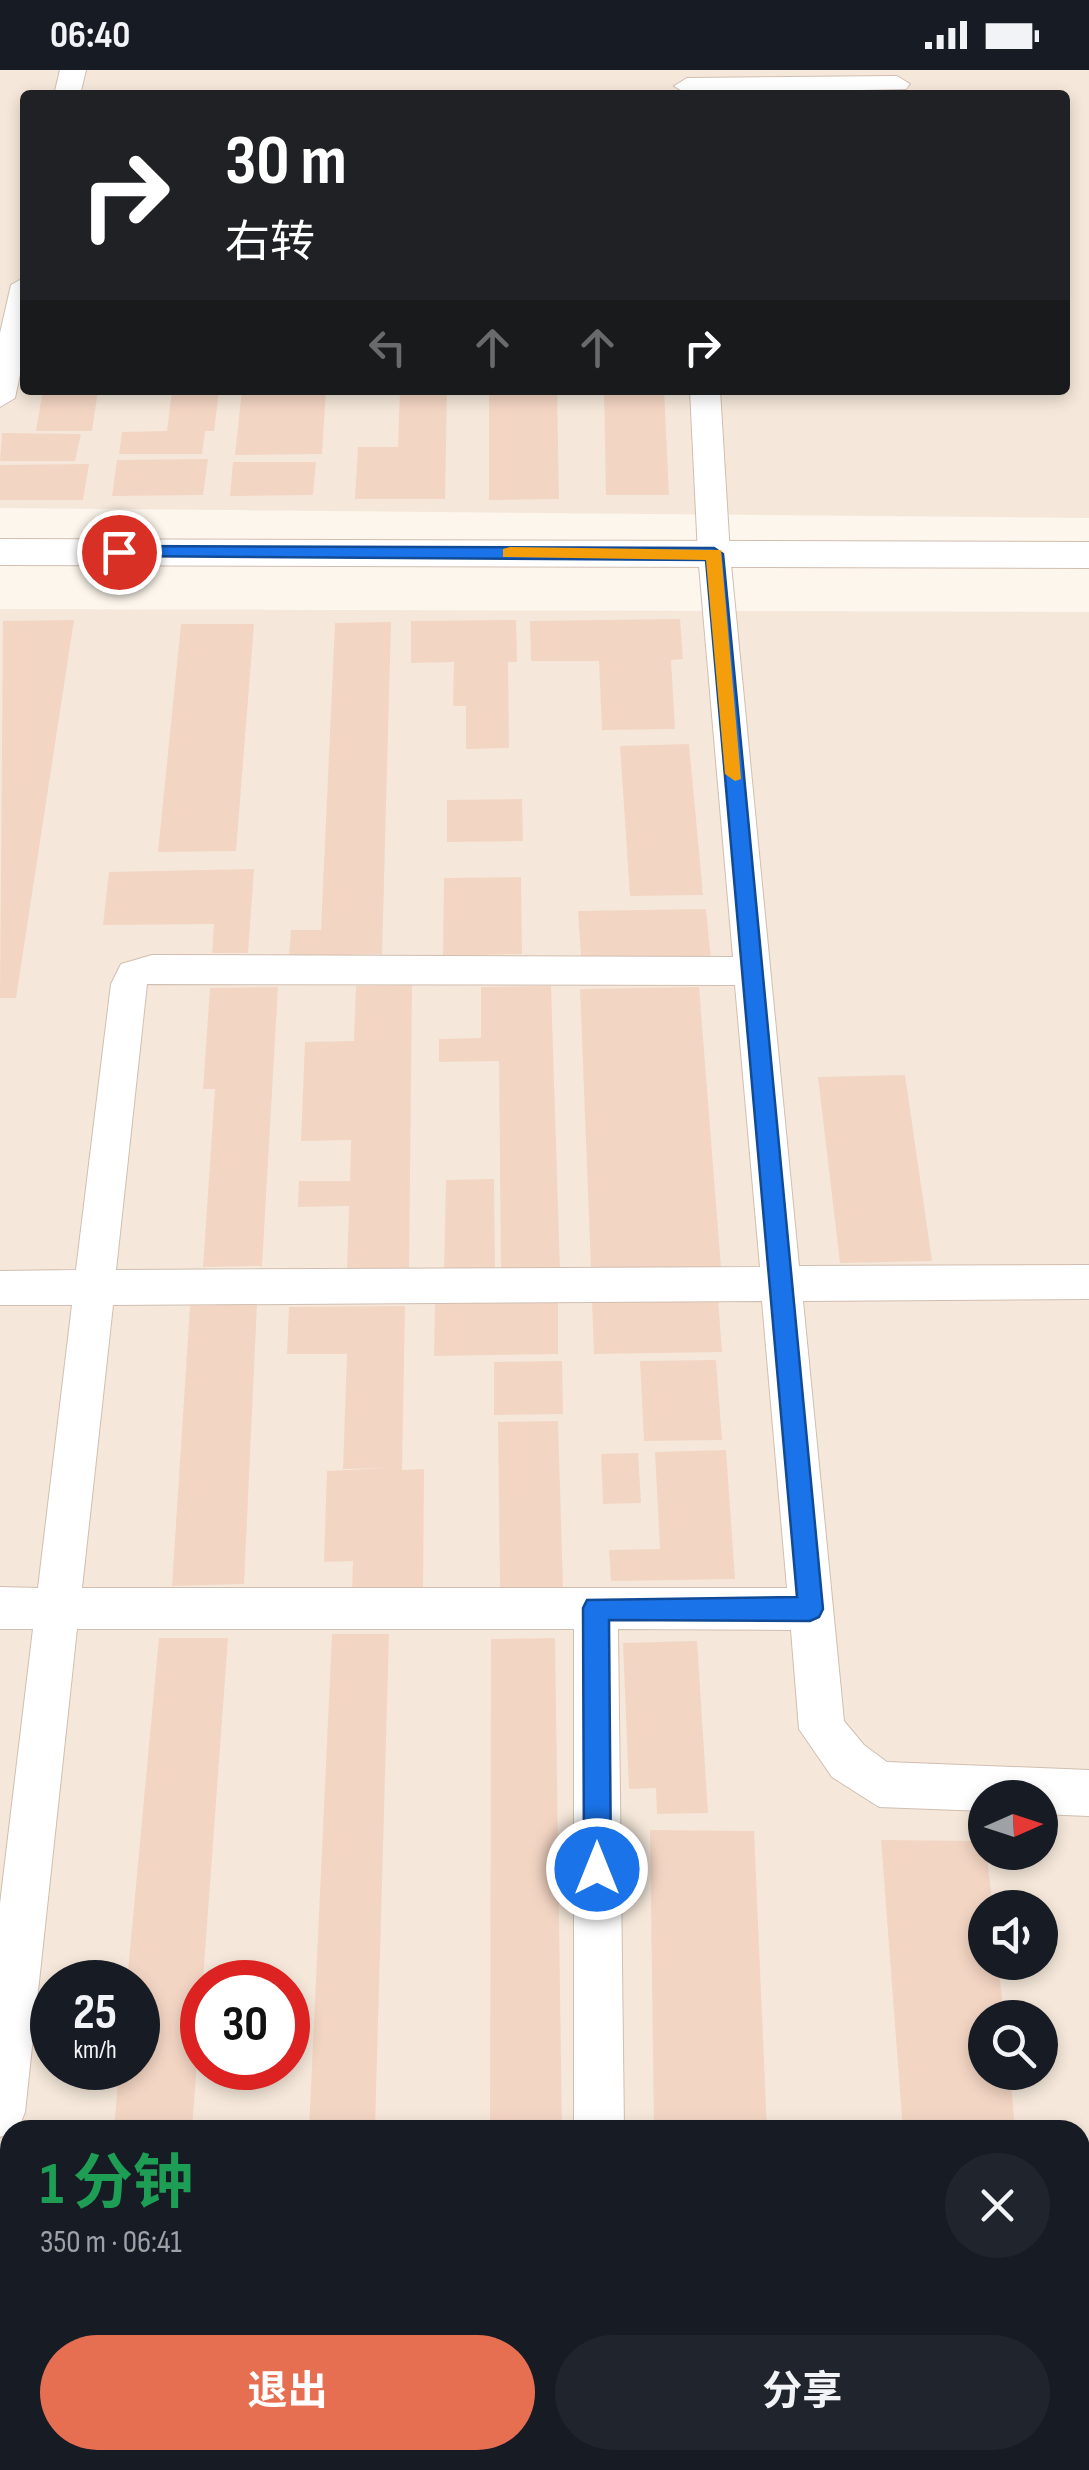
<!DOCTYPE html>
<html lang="zh">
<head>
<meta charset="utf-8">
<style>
  :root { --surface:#171b24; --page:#20242c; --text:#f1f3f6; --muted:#9ea1a6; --accent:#e76f51 }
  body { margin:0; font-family:"Sofia Sans Condensed","Noto Sans SC",sans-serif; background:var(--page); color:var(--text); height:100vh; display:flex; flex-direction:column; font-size:38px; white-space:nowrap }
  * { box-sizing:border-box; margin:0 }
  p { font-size:32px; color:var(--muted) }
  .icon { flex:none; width:55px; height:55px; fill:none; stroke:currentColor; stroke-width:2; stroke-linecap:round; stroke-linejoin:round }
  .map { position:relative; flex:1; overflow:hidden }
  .panel { position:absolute; left:0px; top:2050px; width:1090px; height:350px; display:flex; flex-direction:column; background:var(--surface); border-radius:30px 30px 0 0; box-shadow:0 5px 15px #0003 }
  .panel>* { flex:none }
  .top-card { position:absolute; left:20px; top:20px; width:1050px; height:305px; border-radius:10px; box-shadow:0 5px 15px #0003; background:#202124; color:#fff; overflow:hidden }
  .needle { width:65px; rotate:87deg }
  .fabs { position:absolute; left:968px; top:1710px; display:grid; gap:20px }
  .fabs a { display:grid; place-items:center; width:90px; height:90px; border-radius:50%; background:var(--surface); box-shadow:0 5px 15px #0003; font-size:50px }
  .speed { position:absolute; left:30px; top:1890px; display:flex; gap:20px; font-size:50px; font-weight:700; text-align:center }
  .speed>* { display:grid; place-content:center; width:130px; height:130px; border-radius:50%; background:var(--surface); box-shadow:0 5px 15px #0003; line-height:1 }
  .speed small { font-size:25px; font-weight:400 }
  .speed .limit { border:15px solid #d22; background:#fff; color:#111 }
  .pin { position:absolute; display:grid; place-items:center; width:85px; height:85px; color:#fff; margin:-42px; border:5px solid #fff; border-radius:50%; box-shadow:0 2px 10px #0007 }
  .me { position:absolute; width:110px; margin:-55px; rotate:0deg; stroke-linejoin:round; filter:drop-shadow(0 0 8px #0008) }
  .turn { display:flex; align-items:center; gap:35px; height:210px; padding:0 40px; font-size:45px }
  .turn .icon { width:130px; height:130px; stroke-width:2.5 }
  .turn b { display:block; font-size:70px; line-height:85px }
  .lanes { display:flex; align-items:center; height:95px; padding:0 40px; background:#0003; justify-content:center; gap:50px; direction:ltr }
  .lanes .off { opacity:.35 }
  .round { display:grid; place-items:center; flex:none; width:105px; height:105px; border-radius:52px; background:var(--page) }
  .headline { display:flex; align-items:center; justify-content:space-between; height:170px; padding:0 40px }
  h1 { font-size:60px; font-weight:700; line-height:75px; color:#1e9e55 }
  .action { display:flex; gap:20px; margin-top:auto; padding:20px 40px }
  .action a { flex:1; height:115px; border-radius:60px; background:var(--accent); color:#fff; font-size:40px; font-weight:700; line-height:115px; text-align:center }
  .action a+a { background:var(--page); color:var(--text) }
  .status { display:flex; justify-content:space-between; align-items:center; height:70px; padding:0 50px; background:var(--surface); direction:ltr }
  .status svg { height:28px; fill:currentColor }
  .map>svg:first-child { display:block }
</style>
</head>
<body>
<div class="status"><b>06:40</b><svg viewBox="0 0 49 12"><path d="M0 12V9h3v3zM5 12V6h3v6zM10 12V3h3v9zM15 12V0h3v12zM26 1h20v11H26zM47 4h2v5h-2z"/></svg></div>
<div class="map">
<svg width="1089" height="2400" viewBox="0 0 1089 2400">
  <rect width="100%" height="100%" fill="#fdf6ec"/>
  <g fill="#f5e8da" fill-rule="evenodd">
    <path d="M0,0h1089v448l-1089,-10zM25,25h1040v295h-1040z"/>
    <path d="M0,539l1089,3v1858h-1089zM985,1728h55v54h-55zM985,1838h55v54h-55zM52,1912h86v86h-86zM202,1912h86v86h-86zM985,1948h55v54h-55zM10,2060h1070v330h-1070z"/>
  </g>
  <g fill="#f3d5c3">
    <path d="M43,320h55l-6,41h-56z"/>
    <path d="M172,320h47l-5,41h-9l-3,23h-83l3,-22 45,-1z"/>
    <path d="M242,320h84l-4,64 -87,1z"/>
    <path d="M400,320h47l-2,109h-90l3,-52h40z"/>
    <path d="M489,320h68l2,109 -70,1z"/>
    <path d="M604,320h60l5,105h-63z"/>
    <path d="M2,363l79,1 -6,27h-75z"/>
    <path d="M208,389l-5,36 -91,1 5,-36z"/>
    <path d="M233,392h83l-3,33 -83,1z"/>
    <path d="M89,394l-6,36h-83v-35z"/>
    <path d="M680,549l3,40 -12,1 4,69 -73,1 -3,-69h-68l-1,-40z"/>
    <path d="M74,550l-58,378h-16l3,-377z"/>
    <path d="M516,550l1,42h-9l1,86 -43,1v-43h-13l1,-44 -43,1v-42z"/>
    <path d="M391,552l-9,332 -93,2 2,-26h30l14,-307z"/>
    <path d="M181,554h73l-18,227 -78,1z"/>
    <path d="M689,674l14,151 -73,1 -10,-150z"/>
    <path d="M522,729l1,42 -76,1v-42z"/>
    <path d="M254,799l-6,84h-36l2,-29 -111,1 6,-53z"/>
    <path d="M521,807l1,77 -79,2 1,-78z"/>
    <path d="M706,839l5,51h-124l-6,-4 -3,-45z"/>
    <path d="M412,915l-3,286 -62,1 2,-66 -51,1 1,-26h51l1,-41 -50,1 4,-99 49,-1 2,-55z"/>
    <path d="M551,916l9,284 -59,2 -2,-211 -60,1v-23l42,-1v-51z"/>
    <path d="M278,917l-16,279 -59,1 12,-178h-12l7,-101z"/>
    <path d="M699,917l22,280 -130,2 -11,-280z"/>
    <path d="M905,1005l27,186 -92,2 -22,-186z"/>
    <path d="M494,1109l1,91 -51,1 2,-91z"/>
    <path d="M718,1228l4,54 -128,2 -2,-54z"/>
    <path d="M558,1232v52l-124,2 1,-52z"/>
    <path d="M257,1234l-13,280 -72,2 18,-280z"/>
    <path d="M405,1236l-3,164 22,-1 -1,123 -71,2 1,-33 -29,1 3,-91 61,-3 -45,1 4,-115h-60l2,-47z"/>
    <path d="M716,1290l6,80 -78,1 -4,-80z"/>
    <path d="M562,1291l1,53 -69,1v-53z"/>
    <path d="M558,1351l5,166 -63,1 -2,-166z"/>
    <path d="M726,1380l9,129 -124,2 -2,-31 51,-1 -5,-97z"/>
    <path d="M638,1383l3,50 -38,1 -2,-50z"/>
    <path d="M332,1564h57l-14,496h-66z"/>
    <path d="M159,1568h69l-36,492h-78l5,-62h19v-86h-11z"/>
    <path d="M555,1568l7,492h-72l1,-491z"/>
    <path d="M697,1571l11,172 -51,1 -1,-26 -27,1 -6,-146z"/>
    <path d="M650,1760l104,1 13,299h-113z"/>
    <path d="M881,1770l104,1 8,67h-8v54h13l6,56h-19v54h25l5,58h-112z"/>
    <rect x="660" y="2390" width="121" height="10"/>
    <path d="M928,2390h121l1,10h-122z"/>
  </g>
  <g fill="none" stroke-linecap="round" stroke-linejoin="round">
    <g stroke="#d1beb0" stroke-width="2">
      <g id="minor">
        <path d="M60,0h26l-6,25h-26z"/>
        <path d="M897,6l13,8 -4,5 -219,5 -13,-8 13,-8z"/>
        <path d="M25,207v74l-10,47 -15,9v-74l11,-48z"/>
        <path d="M690,320h30l10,164 69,712 290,-1v34l-286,2 41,420 20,24 23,17 202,8v46l-49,-2v-16h-55v13l-106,-4 -47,-30 -33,-48 -8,-99 -173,-1 6,501h-50v-501h-497l-52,483 -7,18 -18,7v-233l33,-275h-33v-42l38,1 34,-283h-72v-34l76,-1 35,-286 10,-20 31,-9 581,2 -35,-403zM147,914l588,1 25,282 -644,3zM762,1231l25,287h-705l31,-283z"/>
        <rect x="0" y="2105" width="10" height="52"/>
      </g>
    </g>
    <g stroke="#d1beb0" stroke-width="2">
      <path id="tertiary" d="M0,469l1089,3v26l-1089,-3z"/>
    </g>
    <use href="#minor" fill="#fff" fill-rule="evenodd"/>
    <use href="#tertiary" fill="#fff" fill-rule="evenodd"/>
  </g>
  <path fill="#1a73e8" stroke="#114b97" stroke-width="2.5" d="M119,476l595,2 9,6 100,1055 -4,8 -9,4 -201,-1 2,249 -4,10 -10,4 -9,-4 -4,-10 -1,-261 4,-8 210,-3 -91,-1037 -593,-4 -3,-4z"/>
  <path fill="#f59e0b" d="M510,477l211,3 20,229 -6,2 -10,-7 -19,-214 -203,-3v-8z"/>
</svg>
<div class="fabs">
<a><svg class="needle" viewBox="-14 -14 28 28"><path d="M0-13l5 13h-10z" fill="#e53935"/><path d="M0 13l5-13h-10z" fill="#9ea1a6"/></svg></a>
<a><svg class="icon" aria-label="sound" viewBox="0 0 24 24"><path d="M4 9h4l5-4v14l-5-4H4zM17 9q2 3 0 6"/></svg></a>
<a><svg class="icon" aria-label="search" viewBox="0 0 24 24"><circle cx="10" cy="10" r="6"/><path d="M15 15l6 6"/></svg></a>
</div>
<div class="speed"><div>25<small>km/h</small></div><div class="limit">30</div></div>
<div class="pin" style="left:119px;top:482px;background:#d93025"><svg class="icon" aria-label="arrive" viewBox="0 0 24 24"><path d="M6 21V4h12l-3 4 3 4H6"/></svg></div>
<svg class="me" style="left:597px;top:1799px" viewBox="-20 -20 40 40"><circle r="17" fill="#1a73e8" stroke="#fff" stroke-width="3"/><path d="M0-11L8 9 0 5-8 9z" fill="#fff"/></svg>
<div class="top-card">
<div class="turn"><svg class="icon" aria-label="right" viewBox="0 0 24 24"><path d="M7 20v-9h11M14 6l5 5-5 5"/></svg><div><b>30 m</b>右转</div></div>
<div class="lanes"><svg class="icon off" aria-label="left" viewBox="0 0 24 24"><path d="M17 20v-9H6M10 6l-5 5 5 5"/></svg><svg class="icon off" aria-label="ahead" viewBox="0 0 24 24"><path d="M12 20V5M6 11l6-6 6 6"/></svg><svg class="icon off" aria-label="ahead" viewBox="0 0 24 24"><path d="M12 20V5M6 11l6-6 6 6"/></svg><svg class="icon" aria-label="right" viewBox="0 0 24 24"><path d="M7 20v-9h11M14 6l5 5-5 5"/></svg></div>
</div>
<section class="panel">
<div class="headline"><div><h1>1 分钟</h1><p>350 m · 06:41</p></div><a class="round"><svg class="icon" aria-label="close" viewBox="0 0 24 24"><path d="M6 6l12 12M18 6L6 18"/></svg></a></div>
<div class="action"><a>退出</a><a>分享</a></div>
</section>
</div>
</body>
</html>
